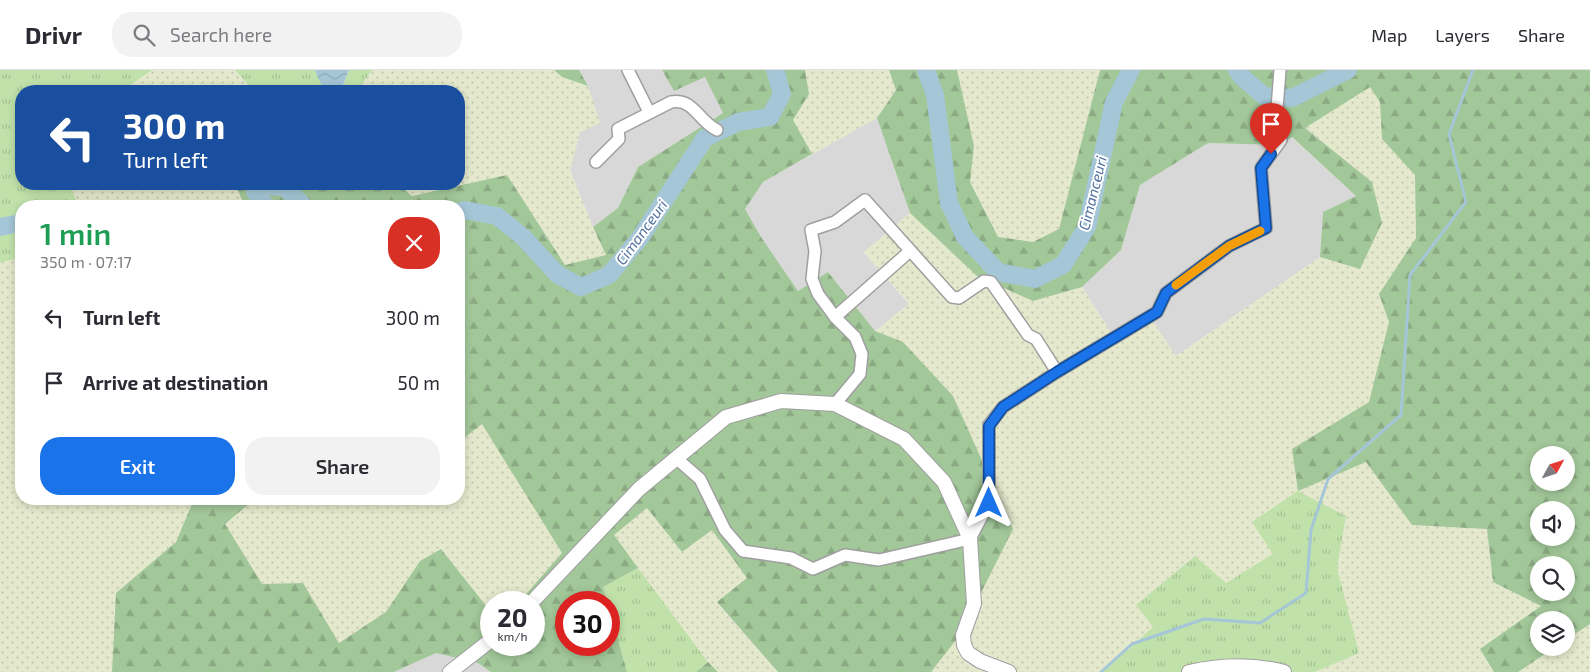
<!DOCTYPE html>
<html lang="en">
<head>
<meta charset="utf-8">
<style>
  :root { --surface:#fff; --page:#f2f2f3; --text:#2b2b33; --muted:#7c7c81; --line:#e1e1e2; --accent:#1a73e8 }
  body { margin:0; font-family:"Exo 2",sans-serif; background:var(--page); color:var(--text); height:100vh; display:flex; flex-direction:column; font-size:19px; white-space:nowrap }
  * { box-sizing:border-box; margin:0 }
  p { font-size:16px; color:var(--muted) }
  .icon { flex:none; width:28px; height:28px; fill:none; stroke:currentColor; stroke-width:2; stroke-linecap:round; stroke-linejoin:round }
  .map { position:relative; flex:1; overflow:hidden }
  .details { position:absolute; left:15px; top:130px; width:450px; height:305px; display:flex; flex-direction:column; background:var(--surface); border-radius:20px; box-shadow:0 2px 8px #0003 }
  .details>* { flex:none }
  .guide { position:absolute; left:15px; top:15px; width:450px; height:105px; border-radius:20px; box-shadow:0 2px 8px #0003; background:#1a4fa0; color:#fff; overflow:hidden }
  .needle { width:32px; rotate:50deg }
  .fabs { position:absolute; left:1530px; top:376px; display:grid; gap:10px }
  .fabs a { display:grid; place-items:center; width:45px; height:45px; border-radius:50%; background:var(--surface); box-shadow:0 2px 8px #0003; font-size:25px }
  .speed { position:absolute; left:480px; top:521px; display:flex; gap:10px; font-size:25px; font-weight:700; text-align:center }
  .speed>* { display:grid; place-content:center; width:65px; height:65px; border-radius:50%; background:var(--surface); box-shadow:0 2px 8px #0003; line-height:1 }
  .speed small { font-size:12px; font-weight:400 }
  .speed .limit { border:8px solid #d22; background:#fff; color:#111 }
  .pin { position:absolute; display:grid; place-items:center; width:42px; height:42px; color:#fff; margin:-51px -21px; border-radius:50% 50% 50% 0; rotate:-45deg; box-shadow:0 0 5px #0007 }
  .pin .icon { rotate:45deg }
  .me { position:absolute; width:55px; margin:-28px; rotate:0deg; stroke-linejoin:round; filter:drop-shadow(0 0 4px #0008) }
  .turn { display:flex; align-items:center; gap:18px; height:105px; padding:0 25px; font-size:22px }
  .turn .icon { width:65px; height:65px; stroke-width:2.5 }
  .turn b { display:block; font-size:35px; line-height:42px }
  .round { display:grid; place-items:center; flex:none; width:52px; height:52px; border-radius:20px; background:var(--page) }
  .summary { display:flex; align-items:center; justify-content:space-between; height:85px; padding:0 25px }
  h1 { font-size:30px; font-weight:600; line-height:38px; color:#1e9e55 }
  .cta { display:flex; gap:10px; margin-top:auto; padding:10px 25px }
  .cta a { flex:1; height:58px; border-radius:20px; background:var(--accent); color:#fff; font-size:20px; font-weight:600; line-height:58px; text-align:center }
  .cta a+a { background:var(--page); color:var(--text) }
  ul { padding:0; list-style:none }
  li { display:flex; align-items:center; gap:15px; height:65px; padding:0 25px }
  li div { flex:1 }
  li b { display:block; font-size:19px }
  li em { font-style:normal }
  header { display:flex; align-items:center; gap:30px; box-sizing:border-box; height:70px; padding:0 25px; background:var(--surface); border-bottom:1px solid var(--line) }
  header strong { font-size:24px }
  nav { display:flex; gap:28px; margin-inline-start:auto; font-size:18px }
  .search { width:350px; height:45px; background:var(--page); display:flex; align-items:center; gap:12px; box-sizing:border-box; padding:0 18px; border-radius:20px; color:var(--muted); font-size:19px }
  .map>svg:first-child { display:block }
</style>
</head>
<body>
<header>
<strong>Drivr</strong>
<div class="search"><svg class="icon" aria-label="search" viewBox="0 0 24 24"><circle cx="10" cy="10" r="6"/><path d="M15 15l6 6"/></svg>Search here</div>
<nav><a>Map</a><a>Layers</a><a>Share</a></nav>
</header>
<div class="map">
<svg width="1590" height="602" viewBox="0 0 1590 602">
  <defs>
    <pattern id="farmland-dots" width="8" height="8" patternUnits="userSpaceOnUse" patternTransform="scale(1.25)"><rect width="8" height="8" fill="#e4e9cd"/><path d="M2 2h.1M6 6h.1" fill="none" stroke="#c3c7af" stroke-width="1.8" stroke-linecap="round"/></pattern>
    <pattern id="grass-tufts" width="24" height="20" patternUnits="userSpaceOnUse" patternTransform="scale(1.25)"><rect width="24" height="20" fill="#c0e2aa"/><path d="M3 7l-1-3M5 7V3M7 7l1-3M15 17l-1-3M17 17v-4M19 17l1-3" fill="none" stroke="#a4c192"/></pattern>
    <pattern id="forest-firs" width="22" height="20" patternUnits="userSpaceOnUse" patternTransform="scale(1.25)"><rect width="22" height="20" fill="#a2c799"/><path d="M5 1l3.5 6h-7zM16 11l3.5 6h-7z" fill="#8baa83"/></pattern>
    <pattern id="water-waves" width="16" height="10" patternUnits="userSpaceOnUse" patternTransform="scale(1.25)"><rect width="16" height="10" fill="#a4c6d6"/><path d="M0 5q4-4 8 0t8 0" fill="none" stroke="#8daab7"/></pattern>
  </defs>
  <rect width="100%" height="100%" fill="#ebe9e1"/>
  <g fill="#d9d8d8">
    <path d="M579,0h83l12,21 31,-14 18,36 -85,54 -20,41 -25,19 -23,-57 10,-38 8,-46z"/>
    <path d="M877,48l33,95 -46,40 45,51 -34,27 -47,-59 -30,19 -37,-54 -16,-28 18,-27z"/>
    <path d="M1291,67l65,59 -33,16 -3,45 -144,99 -61,-17 -33,-52 39,-37 19,-65 68,-42 71,2z"/>
    <path d="M436,583l42,10 13,9h-97z"/>
  </g>
  <g fill="url(#farmland-dots)">
    <path d="M152,0h83l19,21h-132z"/>
    <path d="M372,0h182l8,7 26,9 12,37 -20,9 -10,38 23,57 13,28 -41,10 -58,-90 -95,21 -14,-12h61v-93h-102z"/>
    <path d="M805,0h84l7,20 -19,28 -65,36 -20,-34 17,-26z"/>
    <path d="M957,0h143l-41,159 -26,13 -35,-5 -28,-55 4,-36z"/>
    <path d="M1370,16l10,16 2,37 33,36 1,63 -37,56 10,28 -20,80 -77,47 6,41 68,-28 46,63 75,4 6,53 48,24 -61,43 14,23h-179l43,-19 -21,-85 9,-51 -72,36 -48,30 -32,-27 -58,49 17,22 -50,45h-172l29,-37 53,-106 -60,-133 -50,-54 -28,-11 34,-27 -45,-52 46,-39 67,63 56,25 49,-14 33,52 36,-21 25,38 144,-99 40,12 12,-87 -67,-54z"/>
    <path d="M70,114h164l8,16 -165,5z"/>
    <path d="M21,187v242h173l-18,43 -60,51 -4,79h-112v-409z"/>
    <path d="M482,353l80,130 -43,49h-28v10l-50,-63 -21,12 -34,51 -48,31 -35,-60 -41,1 -37,-60 30,-25h204v-57z"/>
    <path d="M647,437l35,45 30,-22 35,48 -30,25 61,69h-60l-10,-10 -95,-127z"/>
    <path d="M1590,554v48h-72l36,-24h12v-8z"/>
  </g>
  <g fill="url(#grass-tufts)">
    <path d="M0,0h152l-30,21h-101v93h49l8,22h-57v51l-21,6z"/>
    <path d="M235,0h80l8,16 6,5h-75z"/>
    <path d="M349,0h23l-15,21h-22l8,-6z"/>
    <path d="M1298,421l48,25 -9,52 22,85 -44,19h-212l50,-45 -17,-22 59,-49 31,27 47,-29 -21,-32z"/>
    <path d="M638,498l70,94 -12,10h-69l-18,-64v-6h-2l-4,-15z"/>
  </g>
  <g fill="url(#forest-firs)" fill-rule="evenodd">
    <path d="M554,0h25l9,16 -26,-9z"/>
    <path d="M662,0h143l4,24 -16,26 19,34 -49,28 -18,27 16,28 37,54 30,-19 47,59 28,11 50,54 60,133 -53,106 -29,37h-153l-61,-70 30,-24 -35,-48 -30,22 -35,-44 -33,27 24,33 -35,19 4,15h-41v43h43v-37l18,64h-136l-13,-9 -42,-10 -42,19h-282l4,-79 60,-51 18,-43h61l-30,25 37,60 41,-1 36,60 47,-31 34,-51 21,-12 50,63v33h43v-43h-15l43,-49 -80,-129 -23,18v-236l-382,-1 165,-5 -7,-16h163l14,12 95,-21 58,90 41,-10 -13,-28 25,-19 20,-41 85,-54 -18,-36 -31,14z"/>
    <path d="M889,0h68l17,76 -4,36 28,55 35,5 26,-13 41,-159h490v554l-24,16v-20h-27v28h15l-36,24h-24l-14,-23 61,-43 -48,-24 -6,-53 -75,-4 -46,-63 -68,29 -6,-42 77,-47 20,-80 -10,-28 37,-56 -1,-63 -33,-36 -2,-37 -10,-15 -65,41 67,54 10,41 -22,46 -40,-12 3,-45 33,-16 -64,-59 -13,8 -71,-2 -68,42 -19,65 -39,37 -49,14 -56,-25 -67,-63 -33,-95 19,-28zM1539,385h27v27h-27zM1539,440h27v28h-27zM1539,495h27v27h-27z"/>
    <path d="M708,592l10,10h-22z"/>
  </g>
  <path fill="url(#water-waves)" d="M315,0h34l-6,15 -8,6c-13,0 -16,-11 -20,-21z"/>
  <g fill="none" stroke-linecap="round" stroke-linejoin="round">
    <path stroke="#a4c6d6" stroke-width="3" d="M1101,602l31,-28 72,-25 56,4 46,-30 5,-63 17,-51 73,-64 9,-140 56,-73 -17,-68 24,-64"/>
    <g stroke="#a4c6d6" stroke-width="18">
      <path d="M926,0l9,25 14,108 16,34 33,35 37,7 28,-14 24,-38 27,-125 17,-32"/>
      <path d="M1237,0l5,7 22,19 28,2 56,-28"/>
      <path d="M266,136l-11,-14 9,-6 20,1 20,19"/>
      <path d="M459,143l5,-3 33,6 26,21 34,37 24,13 28,-12 31,-37 65,-100 33,-16 32,-5 12,-23 -7,-24"/>
      <path d="M0,157l21,-4"/>
    </g>
    <g stroke="#9f9f9f" stroke-width="14">
      <g id="minor">
        <path d="M628,0l21,42"/>
        <path d="M596,92l23,-23 -1,-10 53,-27c23,-4 27,19 46,28"/>
        <path d="M835,247l75,-66"/>
        <path d="M835,334l25,-30 2,-20 -7,-17 -20,-20 -17,-23 -6,-15 3,-28 -4,-21 24,-8 30,-22 87,97 7,1 25,-17 7,1 37,53 8,4 21,33"/>
        <path d="M676,388l24,21 25,51 18,21 48,7 22,11 32,-14 34,5 91,-21 19,-36v-78l14,-18 54,-35 100,-60 9,-19 63,-47 37,-18 -5,-60 20,-28 -5,-19 4,-51"/>
      </g>
    </g>
    <g stroke="#9f9f9f" stroke-width="16">
      <g id="tertiary">
        <path d="M532,532l107,-113 87,-72 55,-16 54,3 69,35 40,43 26,57 4,65 -11,31 1,10 4,8 12,8 29,11"/>
        <path d="M450,602l41,-32"/>
        <path d="M1189,602c31,-7 65,-8 95,0"/>
      </g>
    </g>
    <use href="#minor" stroke="#fff" stroke-width="11"/>
    <use href="#tertiary" stroke="#fff" stroke-width="14"/>
  </g>
  <g fill="none" stroke-linecap="round" stroke-linejoin="round">
    <g stroke="#114b97" stroke-width="12">
      <path id="route" d="M989,433v-77l14,-19 54,-35 100,-60 9,-19 63,-47 37,-18 -5,-60 10,-14"/>
    </g>
    <use href="#route" stroke="#1a73e8" stroke-width="9"/>
    <path stroke="#f59e0b" stroke-width="9" d="M1176,215l53,-39 31,-15"/>
  </g>
  <g text-anchor="middle" dominant-baseline="central" stroke-width="4" stroke-linejoin="round" paint-order="stroke">
    <g font-size="15" font-style="italic" fill="#5071a1" stroke="#fff">
      <text transform="translate(1092 123) rotate(-76)">Cimanceuri</text>
      <text transform="translate(641 162) rotate(-54)">Cimanceuri</text>
    </g>
  </g>
</svg>
<div class="fabs">
<a><svg class="needle" viewBox="-14 -14 28 28"><path d="M0-13l5 13h-10z" fill="#e53935"/><path d="M0 13l5-13h-10z" fill="#7c7c81"/></svg></a>
<a><svg class="icon" aria-label="sound" viewBox="0 0 24 24"><path d="M4 9h4l5-4v14l-5-4H4zM17 9q2 3 0 6"/></svg></a>
<a><svg class="icon" aria-label="search" viewBox="0 0 24 24"><circle cx="10" cy="10" r="6"/><path d="M15 15l6 6"/></svg></a>
<a><svg class="icon" aria-label="layers" viewBox="0 0 24 24"><path d="M12 4l9 5-9 5-9-5zM3 14l9 5 9-5"/></svg></a>
</div>
<div class="speed"><div>20<small>km/h</small></div><div class="limit">30</div></div>
<div class="pin" style="left:1271px;top:84px;background:#d93025"><svg class="icon" aria-label="arrive" viewBox="0 0 24 24"><path d="M6 21V4h12l-3 4 3 4H6"/></svg></div>
<svg class="me" style="left:989px;top:433px" viewBox="-20 -20 40 40"><path d="M0-17L14 15 0 8-14 15z" fill="#1a73e8" stroke="#fff" stroke-width="4"/></svg>
<div class="guide">
<div class="turn"><svg class="icon" aria-label="left" viewBox="0 0 24 24"><path d="M17 20v-9H6M10 6l-5 5 5 5"/></svg><div><b>300 m</b>Turn left</div></div>
</div>
<section class="details">
<div class="summary"><div><h1>1 min</h1><p>350 m · 07:17</p></div><a class="round" style="background:#d93025;color:#fff"><svg class="icon" aria-label="close" viewBox="0 0 24 24"><path d="M6 6l12 12M18 6L6 18"/></svg></a></div>
<ul>
<li><svg class="icon" aria-label="left" viewBox="0 0 24 24"><path d="M17 20v-9H6M10 6l-5 5 5 5"/></svg><div><b>Turn left</b></div><em>300 m</em></li>
<li><svg class="icon" aria-label="arrive" viewBox="0 0 24 24"><path d="M6 21V4h12l-3 4 3 4H6"/></svg><div><b>Arrive at destination</b></div><em>50 m</em></li>
</ul>
<div class="cta"><a>Exit</a><a>Share</a></div>
</section>
</div>
</body>
</html>
